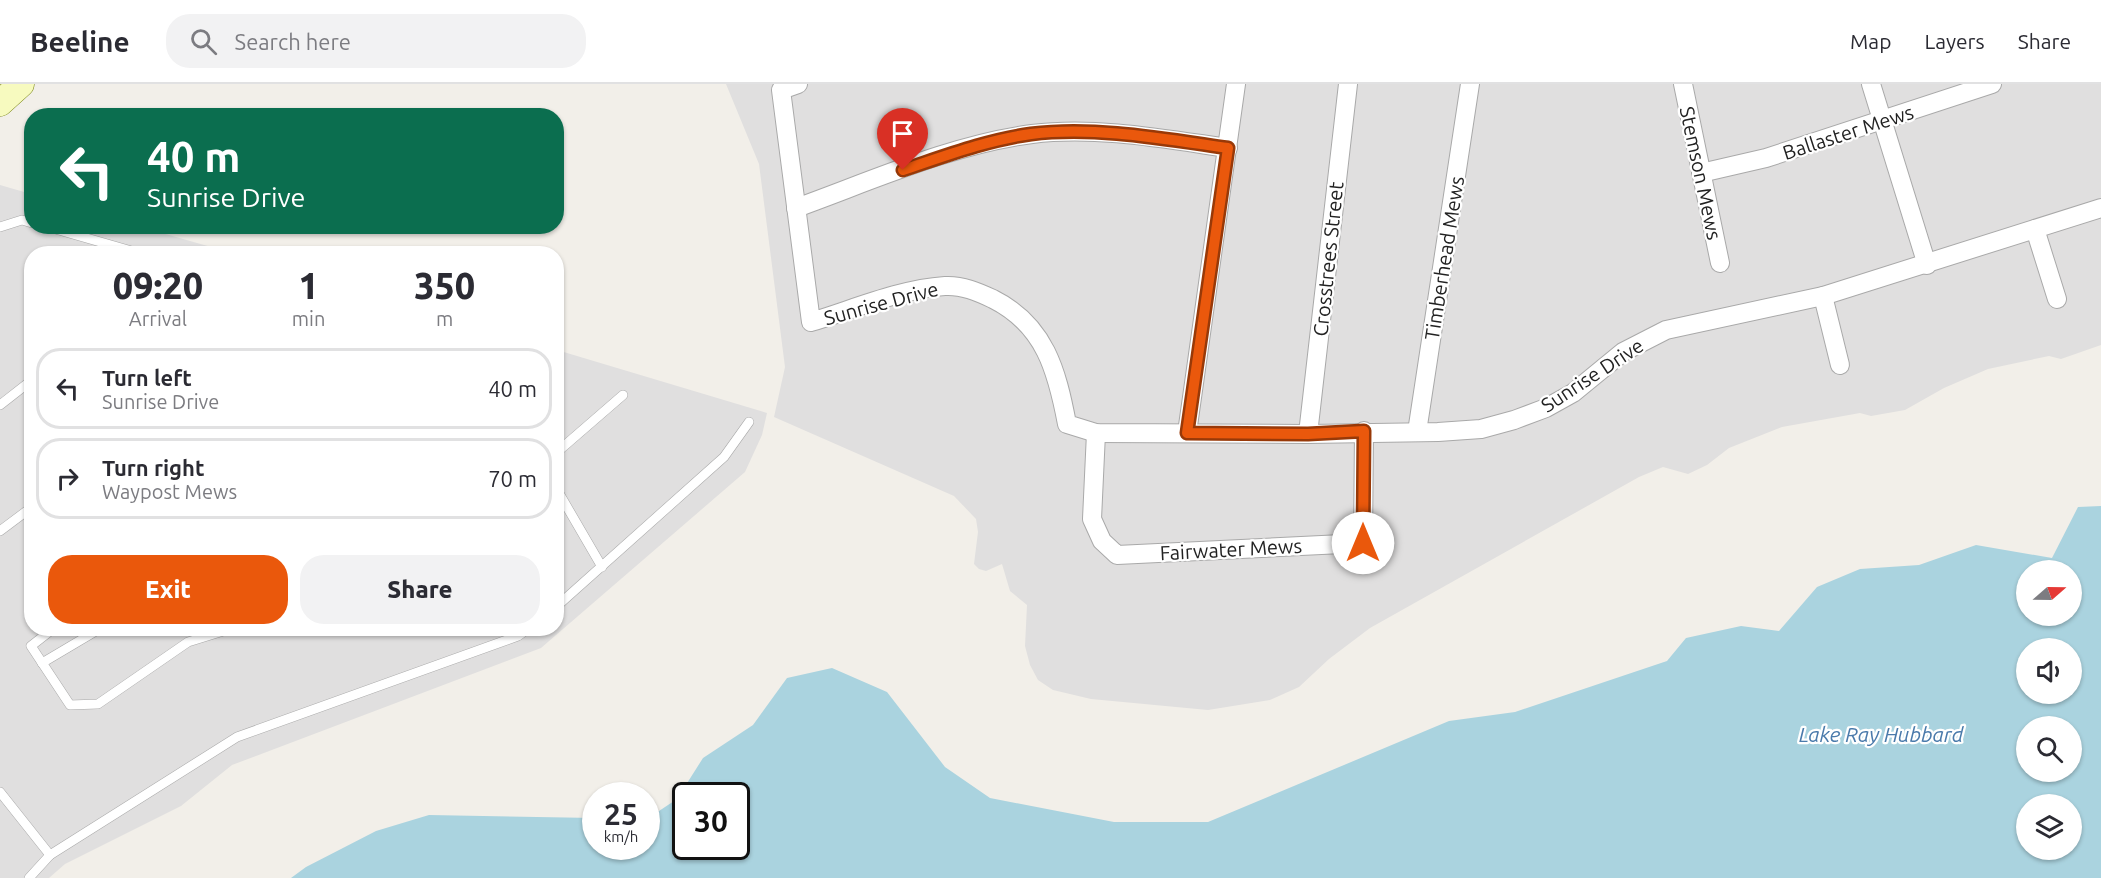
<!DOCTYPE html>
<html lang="en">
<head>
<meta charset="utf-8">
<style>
  :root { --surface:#fff; --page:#f2f2f3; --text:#2b2b33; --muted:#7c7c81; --line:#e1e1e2; --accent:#ea580c }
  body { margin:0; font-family:Ubuntu,sans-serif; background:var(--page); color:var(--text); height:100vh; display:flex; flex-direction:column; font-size:22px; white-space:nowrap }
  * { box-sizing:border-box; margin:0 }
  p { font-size:20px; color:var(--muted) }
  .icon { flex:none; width:33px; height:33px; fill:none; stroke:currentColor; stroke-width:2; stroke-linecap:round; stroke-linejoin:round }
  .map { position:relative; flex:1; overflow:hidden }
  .panel { position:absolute; left:24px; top:162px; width:540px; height:390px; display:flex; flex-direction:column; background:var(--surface); border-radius:24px; box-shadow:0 2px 4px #0004 }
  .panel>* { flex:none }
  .hud { position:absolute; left:24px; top:24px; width:540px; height:126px; border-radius:24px; box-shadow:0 2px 4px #0004; background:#0b6e4f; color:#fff; overflow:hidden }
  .needle { width:39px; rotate:70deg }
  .fabs { position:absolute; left:2016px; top:476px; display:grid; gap:12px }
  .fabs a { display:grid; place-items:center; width:66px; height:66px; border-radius:50%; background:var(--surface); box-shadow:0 2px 4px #0004; font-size:30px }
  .speed { position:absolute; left:582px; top:698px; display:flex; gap:12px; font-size:30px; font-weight:700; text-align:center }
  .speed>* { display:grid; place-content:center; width:78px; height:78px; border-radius:50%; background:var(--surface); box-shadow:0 2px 4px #0004; line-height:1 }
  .speed small { font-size:15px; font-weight:400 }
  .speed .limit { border:3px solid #111; border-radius:9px; background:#fff; color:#111 }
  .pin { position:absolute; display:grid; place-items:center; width:51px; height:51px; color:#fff; margin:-62px -26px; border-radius:50% 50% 50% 0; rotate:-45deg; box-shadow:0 0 6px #0007 }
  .pin .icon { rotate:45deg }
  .me { position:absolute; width:66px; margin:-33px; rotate:0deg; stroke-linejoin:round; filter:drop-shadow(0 0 4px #0008) }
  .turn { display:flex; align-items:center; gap:21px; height:126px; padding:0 24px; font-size:27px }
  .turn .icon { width:78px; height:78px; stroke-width:2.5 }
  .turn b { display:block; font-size:42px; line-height:51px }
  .eta { display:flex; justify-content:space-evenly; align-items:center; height:102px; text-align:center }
  .eta b { font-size:36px; font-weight:800; line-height:42px }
  .primary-button { display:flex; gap:12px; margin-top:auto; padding:12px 24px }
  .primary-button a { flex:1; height:69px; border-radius:24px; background:var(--accent); color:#fff; font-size:24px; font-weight:800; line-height:69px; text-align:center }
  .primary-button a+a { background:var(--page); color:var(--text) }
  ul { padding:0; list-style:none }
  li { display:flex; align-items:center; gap:18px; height:81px; margin:0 12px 9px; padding:0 12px; border:3px solid var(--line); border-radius:24px }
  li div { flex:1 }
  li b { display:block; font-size:22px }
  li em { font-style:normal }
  header { display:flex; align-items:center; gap:36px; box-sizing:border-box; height:84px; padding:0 30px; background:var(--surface); border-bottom:2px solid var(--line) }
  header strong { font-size:28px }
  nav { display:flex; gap:33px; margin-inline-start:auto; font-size:21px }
  .search { width:420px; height:54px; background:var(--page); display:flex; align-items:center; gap:15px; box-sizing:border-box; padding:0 21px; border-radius:24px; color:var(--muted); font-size:22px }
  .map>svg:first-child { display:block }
</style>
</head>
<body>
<header>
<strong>Beeline</strong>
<div class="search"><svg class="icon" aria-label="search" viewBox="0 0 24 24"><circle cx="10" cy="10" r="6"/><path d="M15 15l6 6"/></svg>Search here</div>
<nav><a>Map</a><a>Layers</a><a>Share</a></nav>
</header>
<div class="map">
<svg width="2101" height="794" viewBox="0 0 2101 794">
  <rect width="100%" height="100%" fill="#f2efe9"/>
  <g fill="#e0dfdf">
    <path d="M726,0h1375v261l-40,14 -12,-3 -61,13 -44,19 -39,22 -34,6 -11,-3 -78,14 -53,21 -22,17 -19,9 -25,-7 -24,10 -269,151 -41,31 -30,28 -29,13 -62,10 -117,-11 -38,-9 -15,-10 -8,-15 -5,-19 2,-41 -17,-14 -8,-27 -16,7 -7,-2 -5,-5 4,-32 -2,-13 -22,-23 -180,-79 11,-50 -26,-203z"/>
    <path d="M0,101l31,9 1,32 109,1 91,26 -200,1v374h524l1,-278 210,63 -5,22 -17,37 -204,176 -309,117 -51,41 -116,58 -16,14h-49z"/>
  </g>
  <path fill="#aad3df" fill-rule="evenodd" d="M2101,422v372h-1810l15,-11 70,-36 53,-16 166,3 1,28h50l1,-27 30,-20 26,-41 50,-33 34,-47 45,-10 55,24 58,75 45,31 124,24h94l241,-101 66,-9 152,-51 19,-23 55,-12 38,5 38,-44 43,-18 59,-4 57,-20 76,13 26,-51zM2026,486h46v45h-46zM2026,564h46v45h-46zM2026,642h46v45h-46zM686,711h50v51h-50zM2026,720h46v45h-46z"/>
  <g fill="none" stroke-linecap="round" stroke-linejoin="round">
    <g stroke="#a9a9a9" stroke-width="10">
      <g id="lane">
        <path d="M45,142l97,28"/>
        <path d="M0,143l22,-7 10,3"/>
        <path d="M0,321l32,-25"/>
        <path d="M556,369l67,-58"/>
        <path d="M556,404l46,79"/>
        <path d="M0,447l32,-24"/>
        <path d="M556,523l168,-150 25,-35"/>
        <path d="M54,544l-23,18 39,59 28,-1 90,-62 45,-14"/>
        <path d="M42,579l59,-35"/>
        <path d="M0,708l50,63"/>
        <path d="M29,794l21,-23 187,-118 281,-101 11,-8"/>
      </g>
    </g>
    <g stroke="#a9a9a9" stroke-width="20">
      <g id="street">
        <path d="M798,0l-17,6 30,232c43,-13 89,-33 134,-36 17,-1 33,6 48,13 52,26 64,72 74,125l29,9 212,1 130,-2 43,-3 33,-9 32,-12 27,-15 50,-41 43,-22 157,-34 278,-88"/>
        <path d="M1683,0l37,179"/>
        <path d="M1871,0l56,181"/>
        <path d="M1701,89l65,-15 226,-74"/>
        <path d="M796,124c75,-27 157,-64 236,-74 64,-8 133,5 196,14"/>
        <path d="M2035,145l22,70"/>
        <path d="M1823,212l17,69"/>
        <path d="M1417,348l53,-348"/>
        <path d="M1096,349l-4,86 10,22 15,14 246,-12 1,-112"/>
        <path d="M1187,349l49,-349"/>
        <path d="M1308,350l40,-350"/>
      </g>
    </g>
    <g stroke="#707d05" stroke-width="27">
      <path id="secondary" d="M0,19l21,-19"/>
    </g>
    <use href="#lane" stroke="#fff" stroke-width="9"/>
    <use href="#street" stroke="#fff" stroke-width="18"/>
    <use href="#secondary" stroke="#f7fabf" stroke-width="26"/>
  </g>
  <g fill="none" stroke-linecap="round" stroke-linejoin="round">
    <g stroke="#983908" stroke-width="15">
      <path id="route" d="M903,86c42,-14 84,-30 128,-36 64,-8 134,5 197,14l-41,285 121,1 56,-3 -1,112"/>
    </g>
    <use href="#route" stroke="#ea580c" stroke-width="10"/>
  </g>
  <g text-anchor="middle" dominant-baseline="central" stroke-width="4.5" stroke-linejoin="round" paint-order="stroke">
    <g font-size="20" fill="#222" stroke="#fff">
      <text transform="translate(1848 48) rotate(-18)">Ballaster Mews</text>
      <text transform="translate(1701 89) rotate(78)">Stemson Mews</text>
      <text transform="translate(1444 174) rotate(-81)">Timberhead Mews</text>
      <text transform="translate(1328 175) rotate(-84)">Crosstrees Street</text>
      <text transform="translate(881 219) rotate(-15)">Sunrise Drive</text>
      <text transform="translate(1592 291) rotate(-33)">Sunrise Drive</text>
      <text transform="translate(1231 465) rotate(-3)">Fairwater Mews</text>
    </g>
    <g font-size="21" font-style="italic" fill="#4a7aab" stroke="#fff">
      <text x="1881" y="650">Lake Ray Hubbard</text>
    </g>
  </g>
</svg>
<div class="fabs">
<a><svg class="needle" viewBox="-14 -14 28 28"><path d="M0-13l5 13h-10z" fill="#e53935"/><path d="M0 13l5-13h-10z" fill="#7c7c81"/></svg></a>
<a><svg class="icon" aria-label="sound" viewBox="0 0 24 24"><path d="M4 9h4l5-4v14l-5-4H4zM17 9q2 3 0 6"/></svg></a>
<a><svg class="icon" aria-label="search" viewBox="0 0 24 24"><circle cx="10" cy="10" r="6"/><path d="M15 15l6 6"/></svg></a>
<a><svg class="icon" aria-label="layers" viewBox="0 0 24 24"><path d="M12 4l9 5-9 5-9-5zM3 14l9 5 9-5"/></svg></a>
</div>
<div class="speed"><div>25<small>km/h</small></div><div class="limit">30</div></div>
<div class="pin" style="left:903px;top:86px;background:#d93025"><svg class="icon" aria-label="arrive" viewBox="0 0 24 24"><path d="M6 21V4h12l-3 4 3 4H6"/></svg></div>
<svg class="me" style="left:1363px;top:459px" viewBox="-20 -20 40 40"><circle r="19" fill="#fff"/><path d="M0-13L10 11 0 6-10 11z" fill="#ea580c"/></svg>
<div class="hud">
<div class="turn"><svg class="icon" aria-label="left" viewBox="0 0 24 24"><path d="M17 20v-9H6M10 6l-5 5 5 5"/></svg><div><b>40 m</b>Sunrise Drive</div></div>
</div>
<section class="panel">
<div class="eta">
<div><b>09:20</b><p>Arrival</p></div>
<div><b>1</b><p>min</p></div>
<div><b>350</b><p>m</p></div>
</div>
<ul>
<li><svg class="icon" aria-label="left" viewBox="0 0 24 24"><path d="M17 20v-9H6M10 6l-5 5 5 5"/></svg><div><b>Turn left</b><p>Sunrise Drive</p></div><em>40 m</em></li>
<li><svg class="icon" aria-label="right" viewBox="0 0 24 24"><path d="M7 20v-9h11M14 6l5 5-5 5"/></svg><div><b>Turn right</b><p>Waypost Mews</p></div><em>70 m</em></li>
</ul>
<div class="primary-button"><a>Exit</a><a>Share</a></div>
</section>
</div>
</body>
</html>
